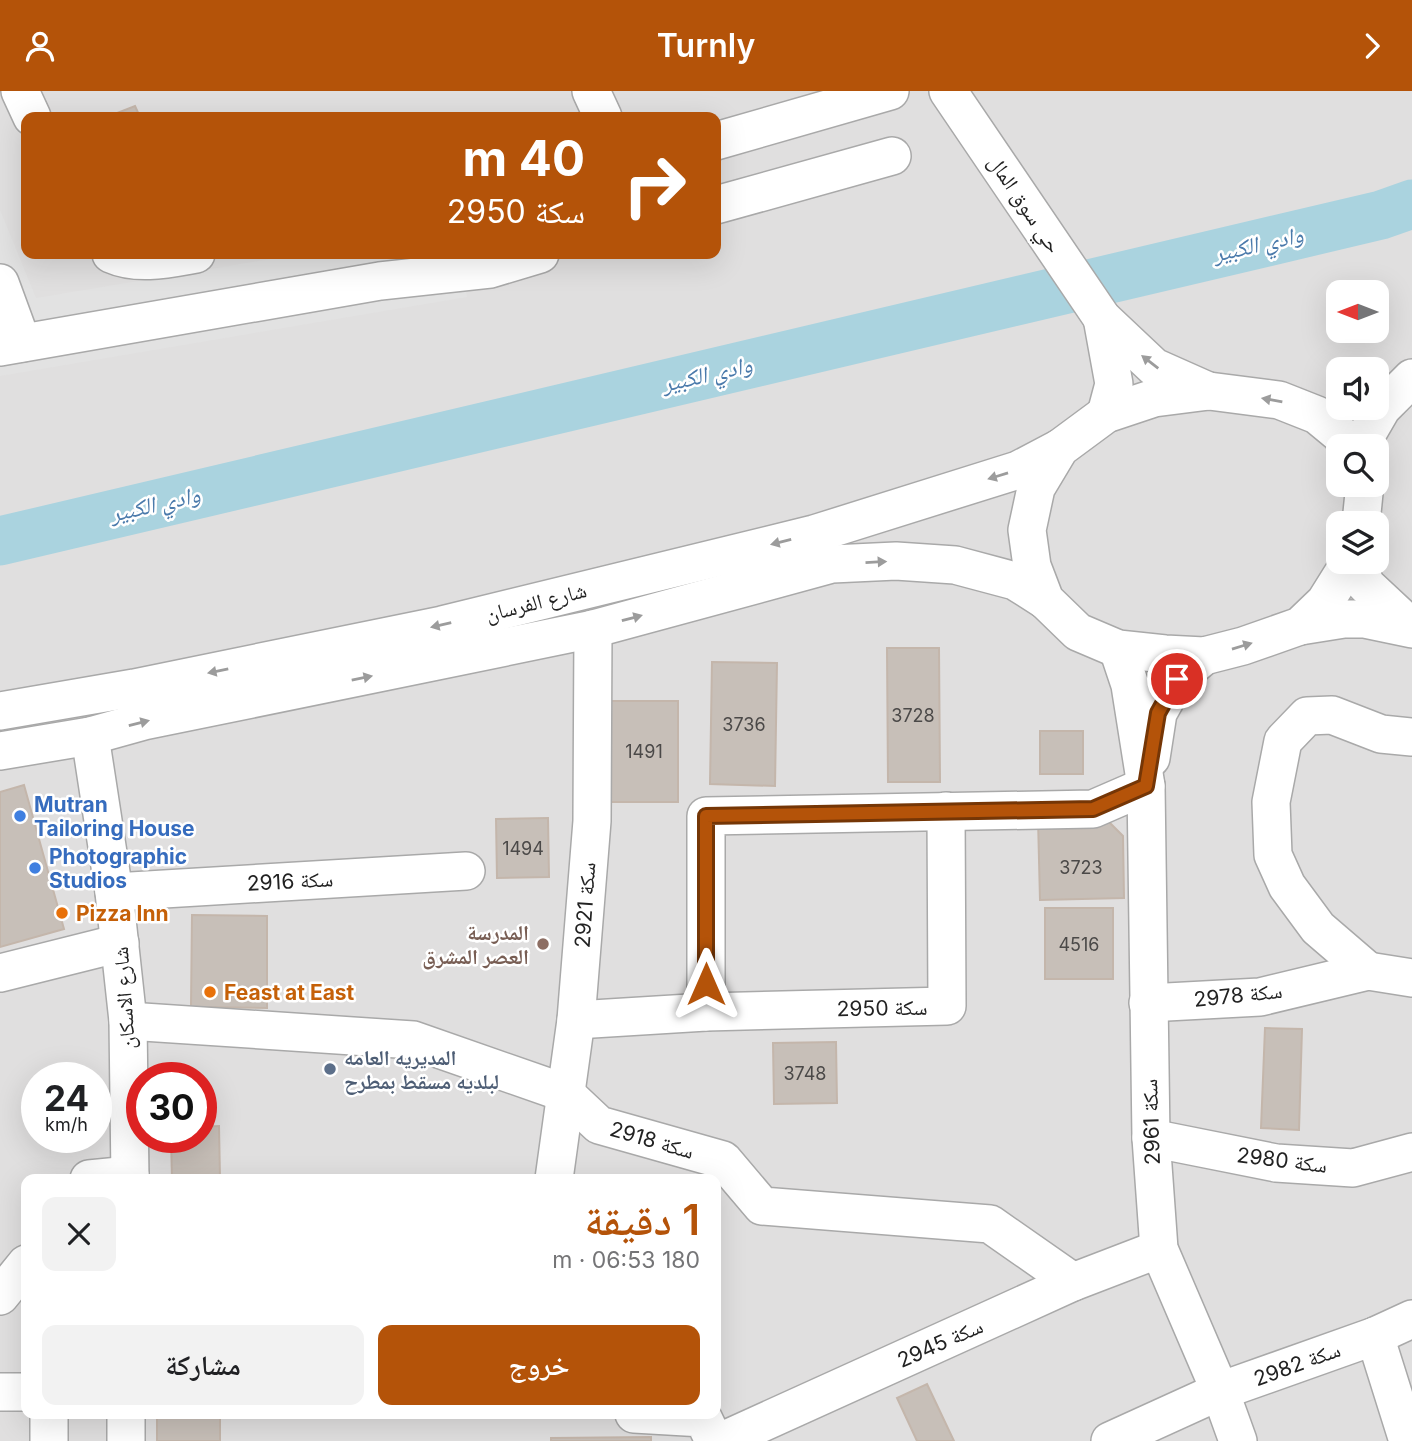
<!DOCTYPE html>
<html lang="ar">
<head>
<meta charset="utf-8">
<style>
  :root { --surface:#fff; --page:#f2f2f2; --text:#202124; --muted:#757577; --accent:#b45309 }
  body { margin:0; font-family:Inter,"Noto Naskh Arabic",sans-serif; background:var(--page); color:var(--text); direction:rtl; height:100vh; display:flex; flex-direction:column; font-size:26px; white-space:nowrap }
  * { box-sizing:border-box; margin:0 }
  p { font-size:23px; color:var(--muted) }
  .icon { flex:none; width:38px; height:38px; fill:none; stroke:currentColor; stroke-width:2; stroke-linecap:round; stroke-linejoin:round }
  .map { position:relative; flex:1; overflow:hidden; direction:ltr }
  .side { position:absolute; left:21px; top:1083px; width:700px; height:245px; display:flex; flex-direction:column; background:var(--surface); border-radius:14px; box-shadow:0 7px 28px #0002; direction:rtl }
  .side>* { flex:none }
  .hud { position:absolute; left:21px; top:21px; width:700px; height:147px; border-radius:14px; box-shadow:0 7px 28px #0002; direction:rtl; background:#b45309; color:#fff; overflow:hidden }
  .needle { width:46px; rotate:270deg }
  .controls { position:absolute; left:1326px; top:189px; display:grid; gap:14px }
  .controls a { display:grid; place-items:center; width:63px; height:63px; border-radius:14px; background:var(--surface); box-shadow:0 7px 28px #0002; font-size:35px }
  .speed { position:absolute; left:21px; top:971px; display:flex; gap:14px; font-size:35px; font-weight:700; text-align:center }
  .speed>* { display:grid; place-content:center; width:91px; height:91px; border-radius:50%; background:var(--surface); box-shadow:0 7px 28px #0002; line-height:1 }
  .speed small { font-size:18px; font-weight:400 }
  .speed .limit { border:10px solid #d22; background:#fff; color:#111 }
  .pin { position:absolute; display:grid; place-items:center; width:60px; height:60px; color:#fff; margin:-30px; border:4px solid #fff; border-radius:50%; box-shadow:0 2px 7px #0007 }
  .me { position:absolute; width:77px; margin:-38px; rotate:0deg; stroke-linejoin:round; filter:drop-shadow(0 0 5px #0008) }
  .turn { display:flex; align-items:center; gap:24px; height:147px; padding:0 21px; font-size:32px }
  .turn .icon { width:91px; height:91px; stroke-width:2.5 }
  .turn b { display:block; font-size:49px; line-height:60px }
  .round { display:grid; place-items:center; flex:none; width:74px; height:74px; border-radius:14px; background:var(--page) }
  .overview { display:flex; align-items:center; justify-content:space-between; height:119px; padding:0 21px }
  h1 { font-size:42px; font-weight:600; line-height:52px; color:var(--accent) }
  .primary-button { display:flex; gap:14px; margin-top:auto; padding:14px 21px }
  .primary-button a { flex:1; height:80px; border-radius:14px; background:var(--accent); color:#fff; font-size:28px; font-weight:600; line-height:80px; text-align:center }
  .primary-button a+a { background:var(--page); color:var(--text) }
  header { display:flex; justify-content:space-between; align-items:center; height:91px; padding:0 21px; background:var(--accent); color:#fff; font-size:32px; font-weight:600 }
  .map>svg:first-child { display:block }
</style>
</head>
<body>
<header><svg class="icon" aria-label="forward" viewBox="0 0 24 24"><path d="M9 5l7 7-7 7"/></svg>Turnly<svg class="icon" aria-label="person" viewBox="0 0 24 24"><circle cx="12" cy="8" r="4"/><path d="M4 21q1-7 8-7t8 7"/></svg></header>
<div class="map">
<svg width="1412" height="1350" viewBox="0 0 1412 1350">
  <rect width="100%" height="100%" fill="#f2efe9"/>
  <path fill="#e0dfdf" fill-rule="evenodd" d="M0,0h1412v1350h-1412zM26,26h690v137h-690zM1339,201h38v39h-38zM1339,278h38v39h-38zM1339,355h38v39h-38zM1339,432h38v39h-38zM37,987h59v59h-59zM142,987h59v59h-59zM26,1088h690v235h-690z"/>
  <path fill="#e2e2e2" d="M0,119l36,88 265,-44h159l7,43 -467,79z"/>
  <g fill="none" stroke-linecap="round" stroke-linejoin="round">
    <path stroke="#aad3df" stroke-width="49" d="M0,450l1381,-326 31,-11"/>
  </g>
  <g fill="#c7bfb8" stroke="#c4b6ab" stroke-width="2">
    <path d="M135,15l5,11h-33z"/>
    <path d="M887,557h52l1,134h-52z"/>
    <path d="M712,571l65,1 -2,123 -65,-2z"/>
    <rect x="610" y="610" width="68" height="101"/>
    <rect x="1040" y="640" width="43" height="43"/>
    <path d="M24,694l40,144 -64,18v-155z"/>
    <path d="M548,727l1,59 -52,1 -1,-59z"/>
    <path d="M1105,727l18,18 1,62 -84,2 -2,-81z"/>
    <rect x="1045" y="817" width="68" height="71"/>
    <path d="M192,824l75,1v92l-76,-1z"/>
    <path d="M1265,937l37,1 -3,101 -38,-2z"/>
    <path d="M836,951l1,61 -63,1 -1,-61z"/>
    <path d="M219,1035l1,53h-48l-1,-42h30v-10z"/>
    <path d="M927,1293l27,57h-37l-20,-43z"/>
    <path d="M220,1325v25h-63v-24z"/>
    <path d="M651,1346v4h-100v-3z"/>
  </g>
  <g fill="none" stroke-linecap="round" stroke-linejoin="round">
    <g stroke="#a9a9a9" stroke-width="40">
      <g id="minor">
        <path d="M20,0l12,26"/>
        <path d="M591,0l12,26"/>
        <path d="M948,0l154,227 52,49 54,24"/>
        <path d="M716,50l174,-50"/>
        <path d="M716,114l176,-49"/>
        <path d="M111,163c27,12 57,5 85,0"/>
        <path d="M0,192l22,60"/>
        <path d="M1102,227l12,66 -8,30"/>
        <path d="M0,256l380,-66 110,-12 50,-15"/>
        <path d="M1348,355l-8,-12 -23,-19 -38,-15 -70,-9 -55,7 -48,16 -46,34 -24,40 -9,42 5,36 13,34 33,32 40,17 47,5 39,2 39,-10 57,-20 25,-24 25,-40"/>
        <path d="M1360,355l22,-38 30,-30"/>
        <path d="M1361,432l3,-30 -2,-8"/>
        <path d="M1356,471l10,23 46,43"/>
        <path d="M1300,535l44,-7h20l48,10"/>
        <path d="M1118,558l12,36 16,101 5,352 8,111 61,142 18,50"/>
        <path d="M0,620l134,-23 308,-63 372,-91 204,-64 42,-22"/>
        <path d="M90,645l24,156 14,129 2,158"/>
        <path d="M0,660l90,-15 54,-15 449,-92 239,-65 64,-3 59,4 60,16 30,19"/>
        <path d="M1151,667l7,-45 19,-34 27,-23"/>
        <path d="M114,801l352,-21"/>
        <path d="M1368,880l-50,-43 -31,-42 -14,-31 -2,-53 12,-61 24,-25 25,-1 49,19 31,3"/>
        <path d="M0,882l120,-30"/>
        <path d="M1148,912l112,-6 108,-26 44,7"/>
        <path d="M706,921v-196l387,-7 53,-23"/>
        <path d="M576,929l130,-8 241,-6 -1,-195"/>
        <path d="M128,930l285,19 152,53 34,32 124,35 39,46 228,18 83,58"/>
        <path d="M1151,1047l125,25 77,5 59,-16"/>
        <path d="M89,1088l41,-4"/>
        <path d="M554,1088l22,-159 16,-199 1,-192"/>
        <path d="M0,1205l26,-32"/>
        <path d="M1375,1245l33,105"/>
        <path d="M0,1301h26"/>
        <path d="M49,1323v27"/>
        <path d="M634,1323l69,4 11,23"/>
        <path d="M126,1350v-27"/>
        <path d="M722,1350l351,-159 86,-33"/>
        <path d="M1110,1350l110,-50 155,-55 37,-17"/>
      </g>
    </g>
    <use href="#minor" stroke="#fff" stroke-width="37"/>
  </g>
  <defs><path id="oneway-solid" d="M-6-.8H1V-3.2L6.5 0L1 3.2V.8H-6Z" transform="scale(1.75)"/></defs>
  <g fill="#9c9c9c">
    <use href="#oneway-solid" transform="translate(1150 271) rotate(-142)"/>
    <use href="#oneway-solid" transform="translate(1272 309) rotate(-170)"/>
    <use href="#oneway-solid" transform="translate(998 385) rotate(163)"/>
    <use href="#oneway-solid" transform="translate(781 451) rotate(166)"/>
    <use href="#oneway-solid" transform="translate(876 471) rotate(-3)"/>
    <use href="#oneway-solid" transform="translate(632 527) rotate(-15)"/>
    <use href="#oneway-solid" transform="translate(441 534) rotate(167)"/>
    <use href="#oneway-solid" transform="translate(1242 555) rotate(-17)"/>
    <use href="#oneway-solid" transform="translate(218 580) rotate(168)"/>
    <use href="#oneway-solid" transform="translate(362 587) rotate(-11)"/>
    <use href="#oneway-solid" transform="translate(139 632) rotate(-14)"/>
  </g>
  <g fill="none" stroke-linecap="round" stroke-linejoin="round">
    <g stroke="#753606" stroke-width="18">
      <path id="route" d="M706,893v-168l387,-7 53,-23 12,-73 19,-34"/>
    </g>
    <use href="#route" stroke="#b45309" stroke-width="12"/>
  </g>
  <g fill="#3f7fe0" stroke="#fff" stroke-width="2.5">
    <circle cx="20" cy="725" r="7"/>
    <circle cx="35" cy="777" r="7"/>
  </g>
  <g fill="#e8710a" stroke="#fff" stroke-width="2.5">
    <circle cx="62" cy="822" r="7"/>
    <circle cx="210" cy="901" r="7"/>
  </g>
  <circle fill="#8d6e63" stroke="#fff" stroke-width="2.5" cx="543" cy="853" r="7"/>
  <circle fill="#5c6f8a" stroke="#fff" stroke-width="2.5" cx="330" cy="978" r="7"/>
  <g text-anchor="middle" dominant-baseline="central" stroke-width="5" stroke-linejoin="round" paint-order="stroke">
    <g font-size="18" fill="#4b4948">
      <text x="913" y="624">3728</text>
      <text x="744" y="633">3736</text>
      <text x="644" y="660">1491</text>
      <text x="523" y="757">1494</text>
      <text x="1081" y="776">3723</text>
      <text x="1079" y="853">4516</text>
      <text x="805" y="982">3748</text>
    </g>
    <g font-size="21" fill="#222" stroke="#fff">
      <text transform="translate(1025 113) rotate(56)">حي سوق المال</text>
      <text transform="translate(536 511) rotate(-14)">شارع الفرسان</text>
      <text transform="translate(290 790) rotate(-3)">سكة 2916</text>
      <text transform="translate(585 814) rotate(-86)">سكة 2921</text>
      <text transform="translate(1238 904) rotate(-6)">سكة 2978</text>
      <text transform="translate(124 907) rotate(-94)">شارع الاسكان</text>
      <text transform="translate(882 917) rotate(-1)">سكة 2950</text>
      <text transform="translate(1151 1031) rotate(-92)">سكة 2961</text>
      <text transform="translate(652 1049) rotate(16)">سكة 2918</text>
      <text transform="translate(1282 1069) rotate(7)">سكة 2980</text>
      <text transform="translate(940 1252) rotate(-24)">سكة 2945</text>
      <text transform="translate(1297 1273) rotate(-20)">سكة 2982</text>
    </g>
    <g font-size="21" font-weight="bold" fill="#366cbe" stroke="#fff" text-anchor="start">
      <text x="34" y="713">Mutran<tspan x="34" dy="24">Tailoring House</tspan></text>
      <text x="49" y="765">Photographic<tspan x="49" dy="24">Studios</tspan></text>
    </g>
    <g font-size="21" font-weight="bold" fill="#c56008" stroke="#fff" text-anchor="start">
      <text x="76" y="822">Pizza Inn</text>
      <text x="224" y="901">Feast at East</text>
    </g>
    <g font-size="21" font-weight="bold" fill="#785e54" stroke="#fff" text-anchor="end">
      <text x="529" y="841">المدرسة<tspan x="529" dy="24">العصر المشرق</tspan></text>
    </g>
    <g font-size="21" font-weight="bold" fill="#4e5e75" stroke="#fff" text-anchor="start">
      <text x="344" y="966">المديريه العامه<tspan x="344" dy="24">لبلديه مسقط بمطرح</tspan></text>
    </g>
    <g font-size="23" font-style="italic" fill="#4a7aab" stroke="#fff">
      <text transform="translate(1258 153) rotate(-13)">وادي الكبير</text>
      <text transform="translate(707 283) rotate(-13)">وادي الكبير</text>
      <text transform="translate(155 413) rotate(-13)">وادي الكبير</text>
    </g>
  </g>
</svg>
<div class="controls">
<a><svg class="needle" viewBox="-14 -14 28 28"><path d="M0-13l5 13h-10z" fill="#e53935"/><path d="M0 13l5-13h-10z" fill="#757577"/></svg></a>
<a><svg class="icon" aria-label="sound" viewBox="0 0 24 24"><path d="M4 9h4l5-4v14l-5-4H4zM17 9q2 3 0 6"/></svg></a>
<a><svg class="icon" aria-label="search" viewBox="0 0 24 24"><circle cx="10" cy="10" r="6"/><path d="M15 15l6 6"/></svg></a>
<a><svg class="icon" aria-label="layers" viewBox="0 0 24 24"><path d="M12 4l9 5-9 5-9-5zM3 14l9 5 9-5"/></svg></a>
</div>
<div class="speed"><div>24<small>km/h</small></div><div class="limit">30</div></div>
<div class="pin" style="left:1177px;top:588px;background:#d93025"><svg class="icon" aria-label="arrive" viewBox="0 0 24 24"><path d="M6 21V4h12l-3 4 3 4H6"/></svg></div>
<svg class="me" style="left:706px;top:893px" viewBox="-20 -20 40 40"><path d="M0-17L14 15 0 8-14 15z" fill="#b45309" stroke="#fff" stroke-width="4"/></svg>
<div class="hud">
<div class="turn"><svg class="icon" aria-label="right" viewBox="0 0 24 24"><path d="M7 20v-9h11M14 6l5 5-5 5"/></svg><div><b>40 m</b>سكة 2950</div></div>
</div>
<section class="side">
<div class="overview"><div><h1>1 دقيقة</h1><p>180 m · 06:53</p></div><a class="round"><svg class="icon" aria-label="close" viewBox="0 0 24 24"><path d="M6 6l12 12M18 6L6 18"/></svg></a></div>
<div class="primary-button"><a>خروج</a><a>مشاركة</a></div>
</section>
</div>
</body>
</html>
